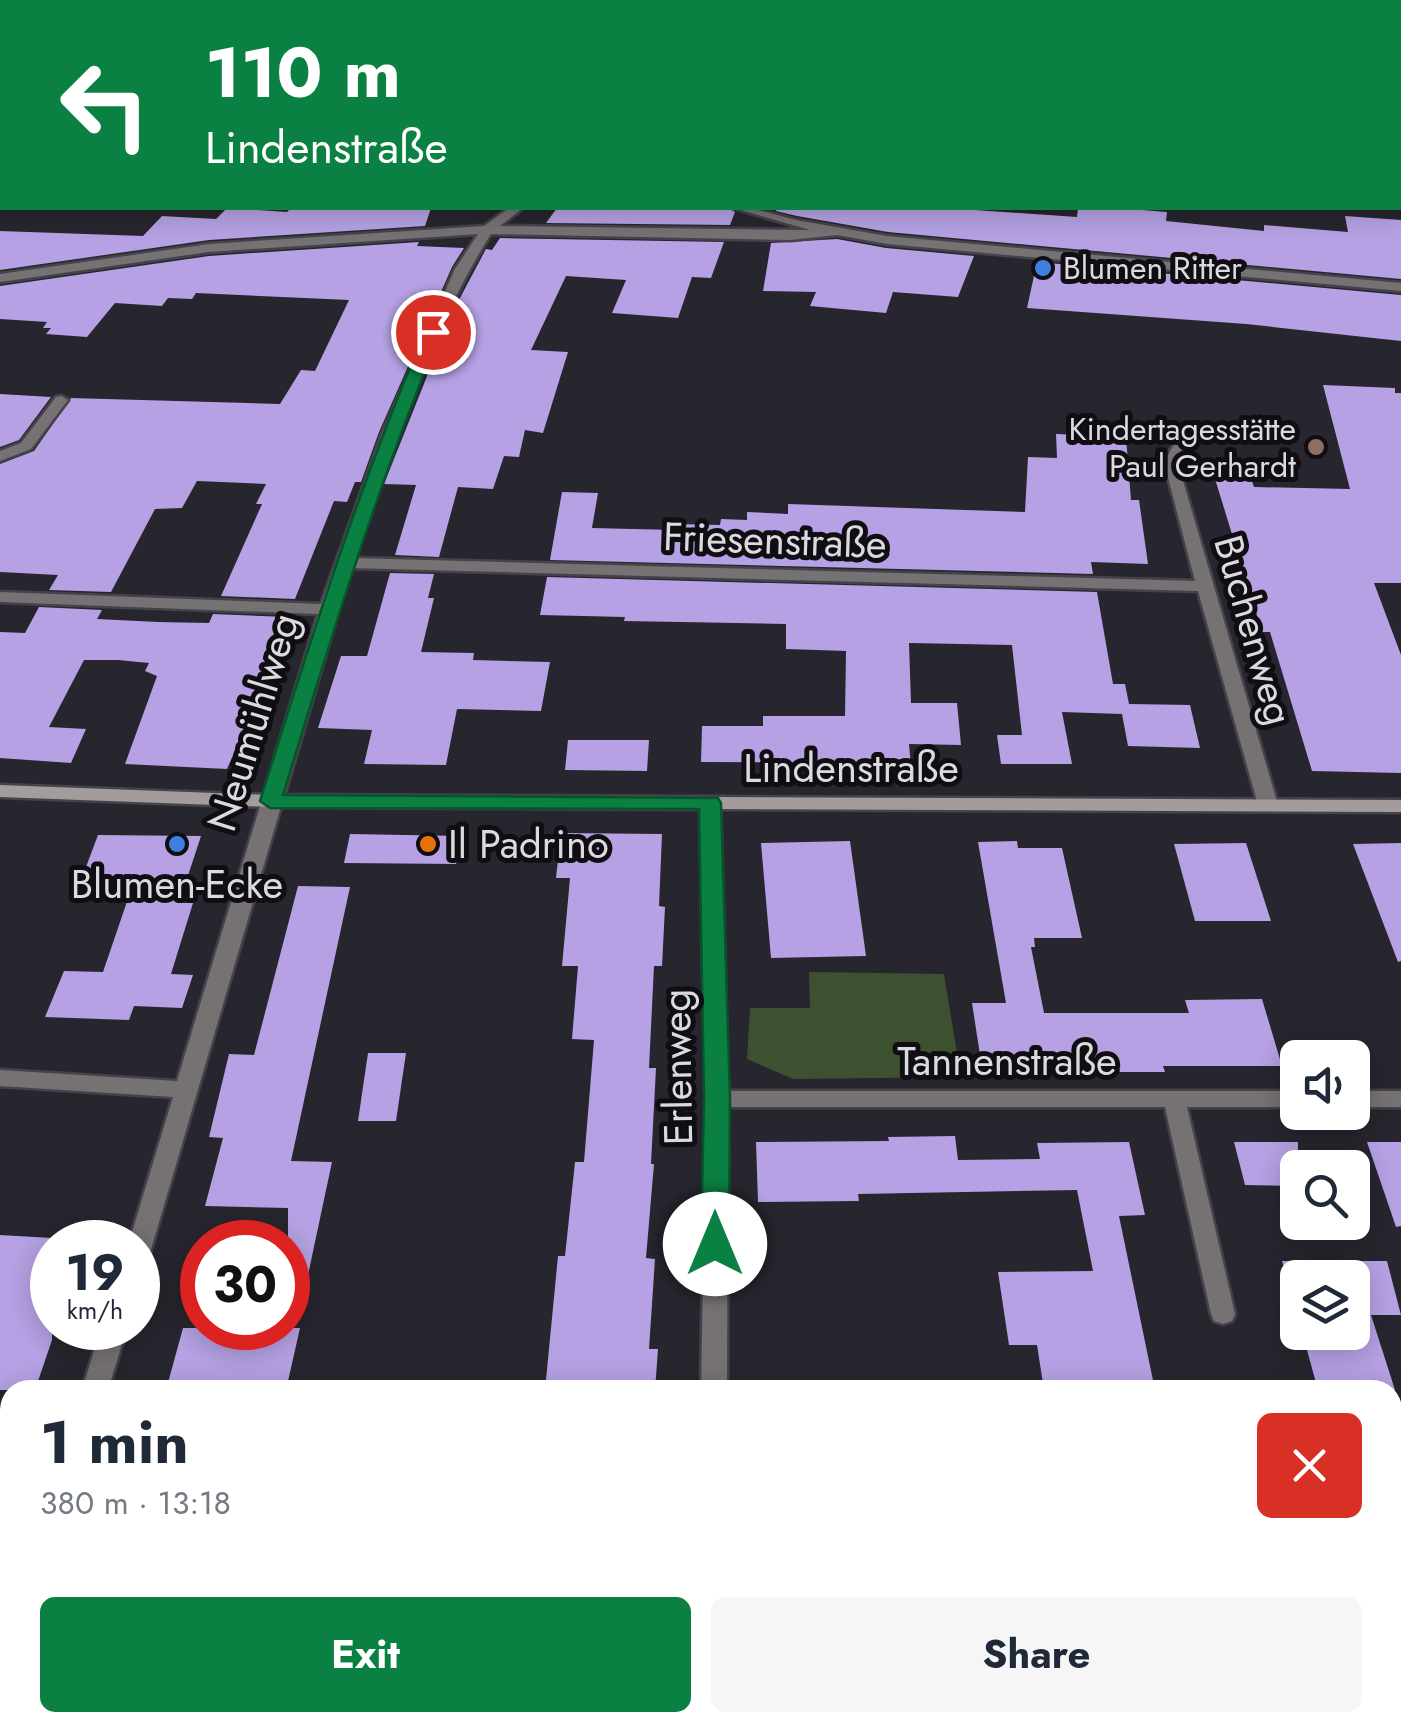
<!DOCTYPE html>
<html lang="en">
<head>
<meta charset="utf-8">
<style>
  :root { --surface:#fff; --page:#f6f6f7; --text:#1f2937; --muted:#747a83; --accent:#0b8043 }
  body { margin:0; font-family:Jost,sans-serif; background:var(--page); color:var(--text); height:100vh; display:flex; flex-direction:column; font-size:38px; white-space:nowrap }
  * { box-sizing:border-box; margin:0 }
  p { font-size:32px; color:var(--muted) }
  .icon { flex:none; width:55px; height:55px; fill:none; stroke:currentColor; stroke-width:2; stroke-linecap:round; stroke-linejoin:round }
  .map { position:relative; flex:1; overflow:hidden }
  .side { position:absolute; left:0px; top:1380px; width:1402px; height:352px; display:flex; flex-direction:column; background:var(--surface); border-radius:30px 30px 0 0; box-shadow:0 5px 25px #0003 }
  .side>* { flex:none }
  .banner { position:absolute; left:0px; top:0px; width:1402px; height:210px; box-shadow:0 5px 25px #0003; background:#0b8043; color:#fff; overflow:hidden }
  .buttons { position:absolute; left:1280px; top:1040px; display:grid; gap:20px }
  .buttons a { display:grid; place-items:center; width:90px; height:90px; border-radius:15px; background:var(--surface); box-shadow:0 5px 25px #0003; font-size:50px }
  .speed { position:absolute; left:30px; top:1220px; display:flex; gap:20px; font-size:50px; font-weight:700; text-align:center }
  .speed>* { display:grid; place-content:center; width:130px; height:130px; border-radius:50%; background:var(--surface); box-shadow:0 5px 25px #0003; line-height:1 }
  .speed small { font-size:25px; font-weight:400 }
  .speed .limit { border:15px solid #d22; background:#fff; color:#111 }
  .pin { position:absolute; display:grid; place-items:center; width:85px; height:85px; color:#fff; margin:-42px; border:5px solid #fff; border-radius:50%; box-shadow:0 2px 10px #0007 }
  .me { position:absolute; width:110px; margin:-55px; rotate:0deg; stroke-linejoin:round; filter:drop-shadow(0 0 8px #0008) }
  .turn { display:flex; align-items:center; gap:35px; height:210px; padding:0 40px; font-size:45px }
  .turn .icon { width:130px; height:130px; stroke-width:2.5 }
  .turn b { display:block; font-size:70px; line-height:85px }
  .round { display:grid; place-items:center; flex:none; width:105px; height:105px; border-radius:15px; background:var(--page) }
  .summary { display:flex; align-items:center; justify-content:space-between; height:170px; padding:0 40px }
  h1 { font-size:60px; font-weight:700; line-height:75px }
  .cta { display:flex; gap:20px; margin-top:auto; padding:20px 40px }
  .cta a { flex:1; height:115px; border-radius:15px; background:var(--accent); color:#fff; font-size:40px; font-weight:700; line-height:115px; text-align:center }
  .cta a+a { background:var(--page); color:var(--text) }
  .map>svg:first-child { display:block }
</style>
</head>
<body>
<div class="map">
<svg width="1401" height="1732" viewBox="0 0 1401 1732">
  <rect width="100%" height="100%" fill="#27252d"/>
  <path fill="#3d5130" d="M809,972l135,2 17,103 -168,2 -46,-20 3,-51h60z"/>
  <g fill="#b5a1e3">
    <path d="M227,208l60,4 4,-4h140l-6,18 -216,14 -209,30v-39l143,5 19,-20 54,3z"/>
    <path d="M557,208h172l6,4 -5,13 -184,-2z"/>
    <path d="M777,208h169l131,9 1,-9h39l50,4 -1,9 98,10v-6l84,7 -3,-16 56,4v59l-513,-47 -91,-16 -21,-5z"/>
    <path d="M500,238l224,4 -13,36 -19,-1 -14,41 -66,-5 14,-33 -60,-4 -35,74 37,2 -25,81 -18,-3 -6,27 -15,-1 -11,33 -35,-2 -19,70 -44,-2 21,-70 -32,-1 69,-173 33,-62 6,1z"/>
    <path d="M837,239l49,9 88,8 -16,41 -65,-5 -7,21 -76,-7 6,-14 -53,-1 8,-48z"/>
    <path d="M419,242l-2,4 47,2 -12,19 -73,165 -18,50h-6l-8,20 -13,-1 -39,98 -74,-3 41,-92h-6l10,-20 -69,-3 -15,27 -27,1 -44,83 -62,-2 9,-15 -58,-3v-108l34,-13 37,-53 209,6 21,-34 14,1 34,-71 -153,-7 -4,6 -24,-1 -6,8 -47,-3 -28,34 -41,-3 5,-6h-8l4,-6 -47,-3v-33l209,-30z"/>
    <path d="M1037,262l364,33v46l-155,-17 -219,-16z"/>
    <path d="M1323,385l72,3v5h6v190h-27l27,72v118l-89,-2 -42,-139h-8l-50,-163 36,1 6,17 96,2z"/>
    <path d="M0,394l51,3 -32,43 -19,7z"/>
    <path d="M1056,434l70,3 5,63h8l9,64 -57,-2 2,12 -543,-14 12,-68 36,1 -6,35 82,2 1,-6 45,1 1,-6 26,1v-8l41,2v-10l237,8 3,-55 29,1z"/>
    <path d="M390,573l44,1 -6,24h6l-13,54 53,1 -1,7 77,2 -9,49 -84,-2 -11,56 -82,-1 8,-34 -54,-2 23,-72h26z"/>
    <path d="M547,577l550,15 16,92h12l4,20 61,1 10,43 -72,-2 -6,-32 -60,-2 10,52h-71l-4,-29h25l-10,-90 -103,-2 2,60h46l4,42 -52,-1 2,23 -37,-1v-3l-173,-1 1,-36h61v-10h82l1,-65 -60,-2v-25l-162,-3 1,-4 -85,-2z"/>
    <path d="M39,607l63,3 -5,9 61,3 51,1 4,-9 75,3 -10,26h4l-55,126 -102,-5 32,-88 -12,-5 4,-8 -31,-3h-34l-35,67 37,2 -15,34 -71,-5v-126l25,1z"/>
    <path d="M568,740h81l-2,31 -82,-1z"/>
    <path d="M561,833l101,1 -3,72 6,1 -3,59h-8l-5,102h7l-5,96h3l-8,94 9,1 -6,90h9l-3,41h-110l13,-134h7l10,-94h9l10,-122 -22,-1 6,-73h-16l8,-88h-14z"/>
    <path d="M350,834l111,2 -5,28 -112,-1z"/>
    <path d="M98,835l103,1 -22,67h14l-22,71 22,1 -11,33 -48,-2 -5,14 -84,-3 19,-46 39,1 30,-88 -53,-1z"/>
    <path d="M850,841l16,115 -95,2 -10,-115z"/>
    <path d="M1017,841l1,7h44l20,90h-48l1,9h-4l13,66h145l-4,-13 77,-1 20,67h-119l2,6h-70l-1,-5 -112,1 -10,-65h34l-28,-161z"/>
    <path d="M1246,843l25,78h-76l-21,-77z"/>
    <path d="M1401,843v118l-3,1 -45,-118z"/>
    <path d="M298,886l52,1 -59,274 41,1 -31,146 -13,-1v-99l-83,-2 18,-68 -14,-1 20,-83 25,1z"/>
    <path d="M368,1053h38l-10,68h-38z"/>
    <path d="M955,1136l3,24 82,-1 -3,-16 92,-1 16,73 -26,1 36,174h-111l-7,-45h-28l-11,-73 95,-1 -16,-81 -219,4 1,7 -101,1 -2,-60 133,-1 -1,-4z"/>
    <path d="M1234,1142h64v44l-53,-1z"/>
    <path d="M1367,1142h34v84l-5,1z"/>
    <path d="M0,1235l52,3v102l-17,50h-35z"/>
    <path d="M1282,1261h105l14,54h-30l24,75h-77l-16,-58h50v-54h-54v38z"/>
    <path d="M183,1328h117l-14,62h-120z"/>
  </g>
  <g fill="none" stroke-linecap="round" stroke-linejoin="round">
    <g stroke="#44424a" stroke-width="5">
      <g id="street">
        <path d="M1385,0h11l1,2h-10z"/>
        <rect x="0" y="3" width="2" height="6"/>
        <rect x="1400" y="17" width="1" height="8"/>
        <path d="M509,208h14l-23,18 310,4 -77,-22h18l45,12 91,16 514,47v8l-514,-47 -50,-9 -46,5 -300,-6c-60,94 -100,219 -137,324l841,23 -30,-115c4,-21 21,-42 42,-41v6l-23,21 -3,22 97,331 -10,6 -10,-6 -60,-214 -847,-23 -201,685 -3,7 -9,2v-20h-9l44,-145 -173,-11v-16l177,11 141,-467 -318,-12v-10l321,12 61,-170 73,-165 23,-35 -269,18 -209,30v-8l209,-30 275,-18z"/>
        <path d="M61,396l7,4 -37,49 -31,12v-10l21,-8 35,-46z"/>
        <path d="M710,797l10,6 8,288h570v16h-111l48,207 -3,7 -9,3 -9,-3 -3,-7 -46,-207h-437l-1,283h-26l5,-291 -6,-296z"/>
        <rect x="1352" y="1091" width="49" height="16"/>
        <path d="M101,1328h26l-19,62h-26z"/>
        <path d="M10,1650v54l-10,3v-53z"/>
        <rect x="1392" y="1692" width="9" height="28"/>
      </g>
    </g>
    <g stroke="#44424a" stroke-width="5">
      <path id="secondary" d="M0,785l271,10 1130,5v12l-1130,-5 -271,-10z"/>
    </g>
    <use href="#street" fill="#767172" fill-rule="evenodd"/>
    <use href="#secondary" fill="#a49b9d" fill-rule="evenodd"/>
  </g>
  <path fill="#0b8043" stroke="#07532c" stroke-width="2.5" d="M433,327l8,5c-63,151 -110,306 -158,463l435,3 3,5 9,295 -1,146 -4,8 -10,3 -9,-3 -5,-8 3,-146 -5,-289 -429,-1 -10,-7c50,-159 99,-316 165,-469z"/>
  <g fill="#3f7fe0" stroke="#100e12" stroke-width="4">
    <circle cx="1043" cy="268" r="10"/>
    <circle cx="177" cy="844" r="10"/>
  </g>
  <circle fill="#8d6e63" stroke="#100e12" stroke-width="4" cx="1316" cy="447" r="10"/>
  <circle fill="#e8710a" stroke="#100e12" stroke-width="4" cx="428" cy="844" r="10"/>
  <g text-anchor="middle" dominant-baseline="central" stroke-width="10" stroke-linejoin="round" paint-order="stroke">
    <g font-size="32" fill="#dbdae0" stroke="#100e12" text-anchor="start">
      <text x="1063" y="268">Blumen Ritter</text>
      <text x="1296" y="429" text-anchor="end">Kindertagesstätte<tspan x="1296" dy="37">Paul Gerhardt</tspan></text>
    </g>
    <g font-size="40" fill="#dbdae0" stroke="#100e12">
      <text transform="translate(775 540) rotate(2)">Friesenstraße</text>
      <text transform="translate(1254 630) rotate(74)">Buchenweg</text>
      <text transform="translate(253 722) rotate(-73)">Neumühlweg</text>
      <text x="851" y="768">Lindenstraße</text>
      <text x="1007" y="1061">Tannenstraße</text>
      <text transform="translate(677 1067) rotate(-91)">Erlenweg</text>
    </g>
    <g font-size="40" fill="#dbdae0" stroke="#100e12" text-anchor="start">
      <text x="448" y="844">Il Padrino</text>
      <text x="177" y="884" text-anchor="middle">Blumen-Ecke</text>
    </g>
  </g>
</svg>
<div class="buttons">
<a><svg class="icon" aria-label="sound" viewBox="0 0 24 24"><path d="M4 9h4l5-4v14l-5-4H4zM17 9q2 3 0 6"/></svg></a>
<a><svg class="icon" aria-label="search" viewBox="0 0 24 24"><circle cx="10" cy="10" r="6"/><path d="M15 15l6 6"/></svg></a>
<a><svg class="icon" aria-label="layers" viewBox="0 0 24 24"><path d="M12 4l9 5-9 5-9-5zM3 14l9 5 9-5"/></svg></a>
</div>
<div class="speed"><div>19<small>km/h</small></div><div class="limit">30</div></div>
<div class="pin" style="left:433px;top:332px;background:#d93025"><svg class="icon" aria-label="arrive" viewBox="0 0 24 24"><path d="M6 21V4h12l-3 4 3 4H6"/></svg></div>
<svg class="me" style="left:715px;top:1244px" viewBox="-20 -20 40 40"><circle r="19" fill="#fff"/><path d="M0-13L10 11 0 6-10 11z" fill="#0b8043"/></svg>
<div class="banner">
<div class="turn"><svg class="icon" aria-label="left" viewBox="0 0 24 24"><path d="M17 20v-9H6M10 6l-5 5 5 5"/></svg><div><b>110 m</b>Lindenstraße</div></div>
</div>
<section class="side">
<div class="summary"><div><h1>1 min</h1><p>380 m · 13:18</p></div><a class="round" style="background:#d93025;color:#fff"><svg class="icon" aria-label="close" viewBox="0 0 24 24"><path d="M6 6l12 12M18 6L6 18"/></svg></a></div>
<div class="cta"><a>Exit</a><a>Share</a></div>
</section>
</div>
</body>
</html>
